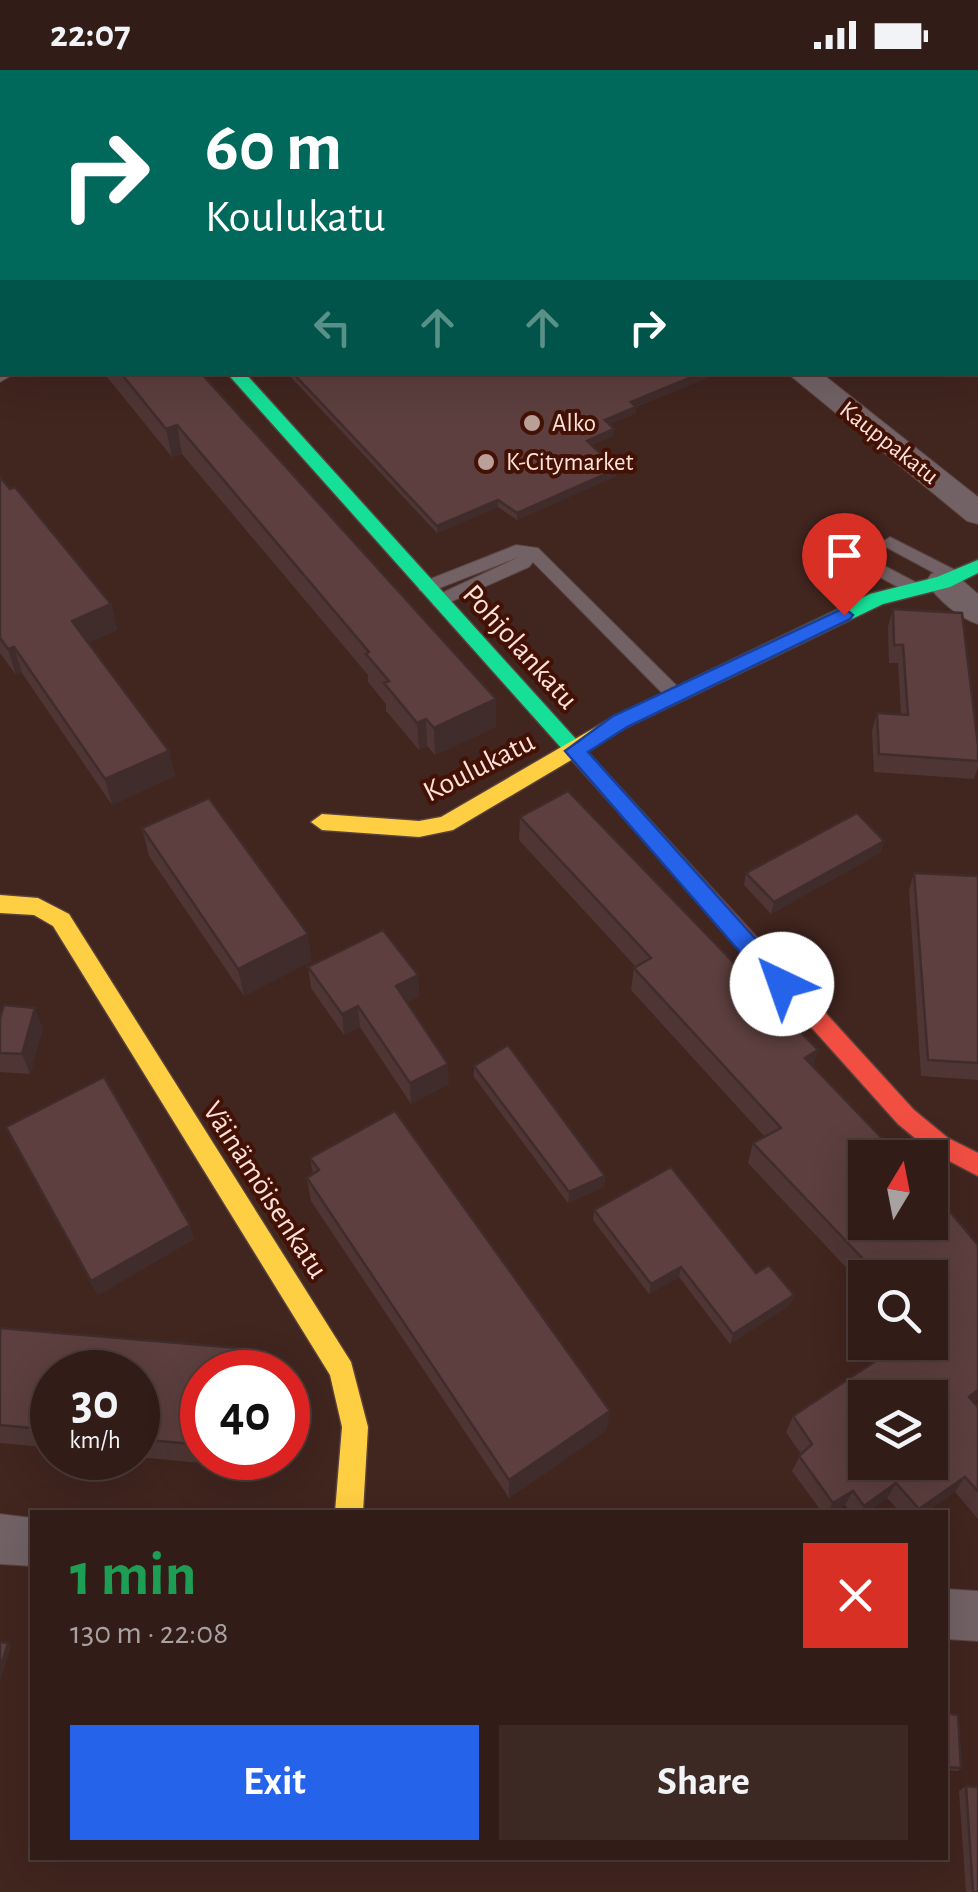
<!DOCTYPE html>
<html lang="en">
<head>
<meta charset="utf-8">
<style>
  :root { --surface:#311c17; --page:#3d2924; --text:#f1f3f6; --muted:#a8a1a1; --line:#4c3a36; --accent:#2563eb }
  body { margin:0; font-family:"Alegreya Sans",sans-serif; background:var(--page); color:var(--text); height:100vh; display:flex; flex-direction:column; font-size:38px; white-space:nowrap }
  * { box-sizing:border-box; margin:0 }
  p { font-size:32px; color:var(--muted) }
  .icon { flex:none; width:55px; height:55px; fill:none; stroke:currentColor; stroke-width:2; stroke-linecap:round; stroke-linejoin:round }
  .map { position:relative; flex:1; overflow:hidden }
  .details { position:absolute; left:30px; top:1440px; width:918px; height:350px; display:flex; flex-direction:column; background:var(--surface); border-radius:0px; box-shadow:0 10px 40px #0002,0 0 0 2px var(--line) }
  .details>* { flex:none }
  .banner { position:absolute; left:0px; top:0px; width:980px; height:305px; box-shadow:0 10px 40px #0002,0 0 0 2px var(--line); background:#00695c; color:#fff; overflow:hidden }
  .needle { width:65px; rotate:10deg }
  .buttons { position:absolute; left:848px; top:1070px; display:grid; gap:20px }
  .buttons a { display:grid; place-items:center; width:100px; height:100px; border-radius:0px; background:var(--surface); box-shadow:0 10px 40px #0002,0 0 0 2px var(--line); font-size:50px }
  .speed { position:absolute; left:30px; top:1280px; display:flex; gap:20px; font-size:50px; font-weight:700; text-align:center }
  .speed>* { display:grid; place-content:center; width:130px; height:130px; border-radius:50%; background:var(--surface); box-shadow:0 10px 40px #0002,0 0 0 2px var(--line); line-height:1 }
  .speed small { font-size:25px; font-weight:400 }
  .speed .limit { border:15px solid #d22; background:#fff; color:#111 }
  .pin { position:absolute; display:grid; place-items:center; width:85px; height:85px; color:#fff; margin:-102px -42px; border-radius:50% 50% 50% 0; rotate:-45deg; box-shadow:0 0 10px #0007 }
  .pin .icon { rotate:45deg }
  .me { position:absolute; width:110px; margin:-55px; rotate:318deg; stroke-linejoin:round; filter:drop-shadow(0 0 8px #0008) }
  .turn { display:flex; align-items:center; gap:35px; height:210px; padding:0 40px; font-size:45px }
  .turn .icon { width:130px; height:130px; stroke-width:2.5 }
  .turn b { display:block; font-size:70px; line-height:85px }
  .lanes { display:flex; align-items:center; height:95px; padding:0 40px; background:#0003; justify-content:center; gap:50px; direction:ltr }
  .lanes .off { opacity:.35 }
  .round { display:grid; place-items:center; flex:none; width:105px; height:105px; border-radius:0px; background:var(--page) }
  .headline { display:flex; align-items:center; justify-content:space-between; height:170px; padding:0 40px }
  h1 { font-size:60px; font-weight:600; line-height:75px; color:#1e9e55 }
  .action { display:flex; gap:20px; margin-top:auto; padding:20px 40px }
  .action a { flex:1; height:115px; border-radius:0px; background:var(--accent); color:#fff; font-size:40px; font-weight:600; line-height:115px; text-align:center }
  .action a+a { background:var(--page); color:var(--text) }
  .status { display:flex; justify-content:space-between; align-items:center; height:70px; padding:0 50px; background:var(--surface); direction:ltr }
  .status svg { height:28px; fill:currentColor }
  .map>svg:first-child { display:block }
</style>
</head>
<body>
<div class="status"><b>22:07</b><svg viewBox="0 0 49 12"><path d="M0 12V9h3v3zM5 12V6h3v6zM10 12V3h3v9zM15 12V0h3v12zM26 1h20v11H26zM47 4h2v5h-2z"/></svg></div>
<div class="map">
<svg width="978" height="1822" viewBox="0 0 978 1822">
  <rect width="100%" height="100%" fill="#41251f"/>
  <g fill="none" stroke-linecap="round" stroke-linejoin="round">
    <g stroke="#59413c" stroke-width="2">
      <g id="lane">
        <path d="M890,467l71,36 2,4 -8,6 -6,-2 -65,-35 -2,-4z"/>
        <path d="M516,475l22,3 144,143 3,5 -3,5h-12l-137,-139 -4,5 -90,40 -6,-2v-8l86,-40 -87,34h-12l-2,-4 2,-4z"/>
        <path d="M858,482l63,33 2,4 -8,6 -6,-2 -57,-31v-8z"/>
      </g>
    </g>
    <g stroke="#59413c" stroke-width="2">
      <g id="street">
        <path d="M423,0h26l1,2h-26z"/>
        <path d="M0,293l2,9h15l-17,10z"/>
        <path d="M786,302h34l158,125v27l-11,-3z"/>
        <path d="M943,501l12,3 23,20v30c-19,-6 -41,-25 -52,-42l5,-8z"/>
        <path d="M0,1444l32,4v48l-32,-2z"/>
        <path d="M945,1519l33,2v50l-33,-2z"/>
      </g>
    </g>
    <g stroke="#59413c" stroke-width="3">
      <g id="fast">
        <path d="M226,302h18l359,397 3,5 -3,5h-14z"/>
        <path d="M978,490v13l-28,14 -67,17 -185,89 -7,2 -10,-7 3,-5 186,-89 67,-17z"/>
      </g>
    </g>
    <g stroke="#59413c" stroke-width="3">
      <g id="slow">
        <path d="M691,611l10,7 -3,5 -71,34 -174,103 -34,7 -97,-7 -11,-8 11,-8 97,7 22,-4 172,-100z"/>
        <path d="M0,825l38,3 31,16 282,448 17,65 -5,85h-28l7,-85 -12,-52 -277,-449 -19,-11 -34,-2z"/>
      </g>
    </g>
    <g stroke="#59413c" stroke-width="3">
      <g id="jam">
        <rect x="0" y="40" width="2" height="11"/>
        <path d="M596,696l7,3 311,341 34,28 30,15v23l-46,-24 -34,-28 -309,-345 -3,-5z"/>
      </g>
    </g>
    <use href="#lane" fill="#726266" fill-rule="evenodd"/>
    <use href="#street" fill="#726266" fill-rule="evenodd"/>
    <use href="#fast" fill="#16e098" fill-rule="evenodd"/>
    <use href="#slow" fill="#ffcf43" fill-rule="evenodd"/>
    <use href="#jam" fill="#f24e42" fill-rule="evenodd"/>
  </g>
  <g fill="#4f3635">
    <path d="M0,110l2,1v79l-2,-3z"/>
    <path d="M106,302h94l296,355 -61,28 -8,-9 -8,4 -33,-39v-7l-18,-22v-7l-186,-221 -10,3 -65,-80z"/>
    <path d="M286,302h421v6l-71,29 -1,7 -25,10 4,11 -22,10 24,31 -99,44 -19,-13 -61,26z"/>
    <path d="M0,407l111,127 6,26 -29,13 81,108 6,25 -63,29 -90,-132 -6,2 -16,-22z"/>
    <path d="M893,539l85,136v22l-4,12 -100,-7 -2,-41 5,-18 24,1 -3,-51h-9l-1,-36z"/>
    <path d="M520,747l293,250 165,178v154l-4,3 4,5v112l-23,-27 -29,20h-26l-13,-14 -20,14h-17l-5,-7 -12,7h-11l-30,-41 9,-17 -15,-22 7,-16 137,-74v-64h-65v18l-11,-13 2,-5 -108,-115 5,-20 12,-6 -134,-147 3,-22 2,-1 -117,-127z"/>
    <path d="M142,758l170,133 -68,35 -95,-140z"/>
    <path d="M884,771l-4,12 -109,61 -27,-29 2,-12z"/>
    <path d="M914,803l64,3v204l-57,-4 -12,-186z"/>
    <path d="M308,897l110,8 1,21 -12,7 42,81 -38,20 -51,-77 -16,8 -33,-47z"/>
    <path d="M0,948l43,10 -13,46 -30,-2z"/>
    <path d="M474,996l131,110 -1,11 -36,16 -94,-126z"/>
    <path d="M6,1057l188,112 -96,56z"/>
    <path d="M310,1088l297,272 -98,68 -198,-297 -4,-23 6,-4z"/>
    <path d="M594,1140l162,63 38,22 -4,10 -60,39 -51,-67 -30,17 -56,-74z"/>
    <path d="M0,1258l256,42v2h-54v86h40l-1,9 -103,-10v-85h-86v76l-52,-5z"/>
    <path d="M945,1643l16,55 -3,3 -13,-1z"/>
    <path d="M966,1716l12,106h-12l-7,-101z"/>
  </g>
  <g fill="#402c2b">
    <path d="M704,302h3v6l-77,31 1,-7z"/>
    <path d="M636,337l-1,7 -31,13 1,-7z"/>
    <path d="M177,355l5,29 -10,3 -6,-28z"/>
    <path d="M614,359v6l-28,12 1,-6z"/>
    <path d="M617,399l-1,7 -99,44v-7z"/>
    <path d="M498,430v7l-61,26v-7z"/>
    <path d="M111,534l6,26 -38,17 -7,-26z"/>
    <path d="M14,577l8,26 -6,2 -8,-26z"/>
    <path d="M496,629v28l-61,28 -1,-27z"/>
    <path d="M426,649l1,27 -8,4 -2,-27z"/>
    <path d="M169,681l6,25 -63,29 -7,-26z"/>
    <path d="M884,771l-4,12 -109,61 3,-12z"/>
    <path d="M308,864l4,27 -68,35 -6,-27z"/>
    <path d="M418,905l1,21 -22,12 -1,-22z"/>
    <path d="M358,936l2,21 -16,8 -2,-21z"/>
    <path d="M35,938l8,20 -13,46 -8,-20z"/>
    <path d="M818,980l-6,21 -7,-13z"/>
    <path d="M448,994l1,20 -38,20 -1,-21z"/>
    <path d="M605,1106l-1,11 -36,16 1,-11z"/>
    <path d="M190,1155l4,14 -96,56 -7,-14z"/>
    <path d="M681,1197l-2,10 -30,17 2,-10z"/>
    <path d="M794,1225l-4,10 -60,39 3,-10z"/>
    <path d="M250,1279l6,21v2h-10z"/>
    <path d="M978,1320v9l-20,14 11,-16z"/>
    <path d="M610,1341l-3,19 -98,68v-18z"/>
    <path d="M965,1407l-10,15 -29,20h-9l2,-3z"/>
    <path d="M896,1413l-9,15 -20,14h-7l4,-6z"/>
    <path d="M853,1421l-8,14 -12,7h-5l5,-9z"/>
    <path d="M8,1573l3,3 -11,36v-13z"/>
  </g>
  <g fill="#5c3f3e" stroke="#402c2b" stroke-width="2.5" fill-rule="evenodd">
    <path d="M77,0h329l-8,2h-330z"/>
    <path d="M0,110l2,1v62l-2,-3z"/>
    <path d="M120,302h80l296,327 -62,29 -8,-9 -9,4 -33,-40 5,-2 -23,-27 3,-2 -192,-227 -11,4z"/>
    <path d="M292,302h412l-73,30 5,5 -31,13 9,9 -27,12 30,28 -100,44 -19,-13 -61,26z"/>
    <path d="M0,407l10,12 5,-2 96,117 -39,17 97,130 -64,28 -91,-132 -6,2 -8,-11z"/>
    <path d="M893,539l69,4 16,132v16l-99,-7 -2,-41 31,2 -5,-70h-9z"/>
    <path d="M568,721l250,259 -13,8 96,100h-36v64h65v-34l48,57v145l-9,7 9,10v84l-13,-14 -46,32 -23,-26 -32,23 -11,-15 -20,12 -34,-47 13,-12 -19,-28 111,-74h26v-64h-58l-10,-13 4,-3 -113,-119 28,-15 -147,-160 17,-10 -131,-141zM865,1328h65v64h-65z"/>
    <path d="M209,728l99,136 -70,35 -96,-141z"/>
    <path d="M857,743l27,28 -110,61 -28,-29z"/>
    <path d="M914,803l64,3v187l-50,-3z"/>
    <path d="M383,860l35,45 -22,11 52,78 -38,19 -52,-77 -16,8 -34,-47z"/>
    <path d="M4,935l31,3 -13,46 -22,-1v-35z"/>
    <path d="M508,975l97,131 -36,16 -95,-126z"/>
    <path d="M104,1007l86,148 -99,56 -85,-154z"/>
    <path d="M395,1041l215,300 -101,69 -202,-302 12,-8 -9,-12z"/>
    <path d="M671,1097l85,106 13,-8 25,30 -61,39 -52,-67 -30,17 -57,-74z"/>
    <path d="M0,1258l250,21 -4,23h-44v73l-64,-6v-67h-86v58l-52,-5z"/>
    <path d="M0,1572l8,1 -8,26z"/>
    <path d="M945,1643l13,2 3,53 -16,-1z"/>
    <path d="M966,1716l12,1v105h-5z"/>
  </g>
  <path fill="#2563eb" stroke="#184099" stroke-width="2.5" d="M844,538l9,7 -3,4 -223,108 -39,25 202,225 3,7 -11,9 -9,-3 -208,-239 48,-35z"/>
  <g fill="#bb9f99" stroke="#441105" stroke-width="4">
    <circle cx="532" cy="353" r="10"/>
    <circle cx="486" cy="392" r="10"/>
  </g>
  <g text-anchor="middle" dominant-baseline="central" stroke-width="8" stroke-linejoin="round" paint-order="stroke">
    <g font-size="25" fill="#fde1da" stroke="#441105" text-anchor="start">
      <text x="552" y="353">Alko</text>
      <text x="506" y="392">K-Citymarket</text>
    </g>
    <g font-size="25" fill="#fde1da" stroke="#441105">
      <text transform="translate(889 373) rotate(38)">Kauppakatu</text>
    </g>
    <g font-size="30" fill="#fde1da" stroke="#441105">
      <text transform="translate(520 577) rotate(48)">Pohjolankatu</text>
      <text transform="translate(479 697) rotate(-27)">Koulukatu</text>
      <text transform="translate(265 1120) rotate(57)">Väinämöisenkatu</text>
    </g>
  </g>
</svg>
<div class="buttons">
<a><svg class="needle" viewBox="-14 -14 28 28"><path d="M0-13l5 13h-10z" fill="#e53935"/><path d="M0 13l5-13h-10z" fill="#a8a1a1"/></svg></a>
<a><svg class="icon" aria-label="search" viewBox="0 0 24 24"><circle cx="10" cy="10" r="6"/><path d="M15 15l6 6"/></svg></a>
<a><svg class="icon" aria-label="layers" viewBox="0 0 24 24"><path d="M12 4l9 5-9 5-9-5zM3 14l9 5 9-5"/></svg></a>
</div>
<div class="speed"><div>30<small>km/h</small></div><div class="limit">40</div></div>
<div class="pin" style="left:844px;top:545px;background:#d93025"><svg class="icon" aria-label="arrive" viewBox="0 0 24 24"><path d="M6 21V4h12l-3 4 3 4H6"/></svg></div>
<svg class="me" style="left:782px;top:914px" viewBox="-20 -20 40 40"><circle r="19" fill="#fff"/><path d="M0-13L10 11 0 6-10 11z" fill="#2563eb"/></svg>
<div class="banner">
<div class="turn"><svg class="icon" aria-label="right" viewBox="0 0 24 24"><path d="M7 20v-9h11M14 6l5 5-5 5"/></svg><div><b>60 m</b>Koulukatu</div></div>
<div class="lanes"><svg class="icon off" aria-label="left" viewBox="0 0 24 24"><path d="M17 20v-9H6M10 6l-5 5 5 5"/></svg><svg class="icon off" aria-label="ahead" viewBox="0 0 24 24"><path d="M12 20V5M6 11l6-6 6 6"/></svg><svg class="icon off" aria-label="ahead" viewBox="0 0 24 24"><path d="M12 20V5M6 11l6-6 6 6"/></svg><svg class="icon" aria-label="right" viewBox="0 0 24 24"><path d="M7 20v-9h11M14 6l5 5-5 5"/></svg></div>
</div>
<section class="details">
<div class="headline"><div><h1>1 min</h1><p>130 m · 22:08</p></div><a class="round" style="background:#d93025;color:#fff"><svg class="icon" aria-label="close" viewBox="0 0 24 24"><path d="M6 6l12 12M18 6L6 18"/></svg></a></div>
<div class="action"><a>Exit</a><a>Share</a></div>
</section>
</div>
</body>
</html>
